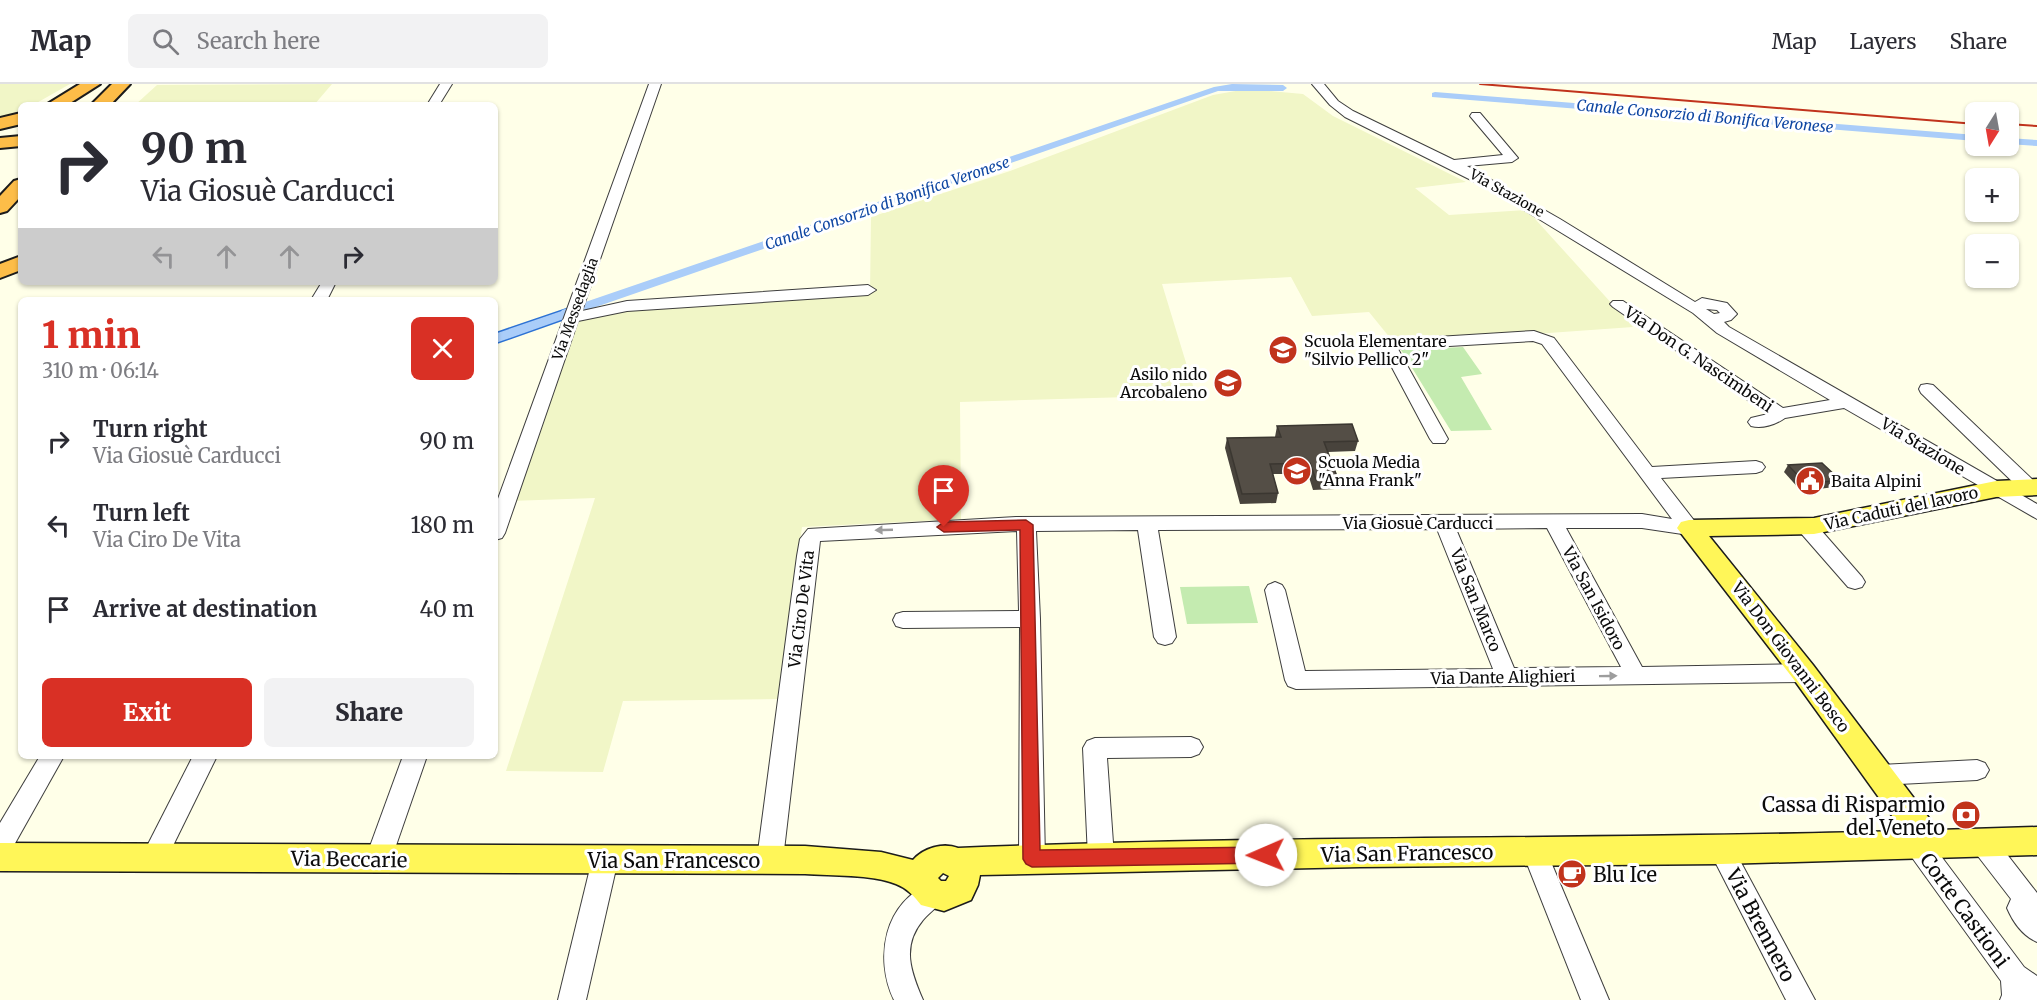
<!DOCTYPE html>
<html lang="en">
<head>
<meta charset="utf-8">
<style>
  :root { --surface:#fff; --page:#f2f2f3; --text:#2b2b33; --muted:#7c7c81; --line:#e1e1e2; --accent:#d93025 }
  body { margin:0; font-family:Merriweather,serif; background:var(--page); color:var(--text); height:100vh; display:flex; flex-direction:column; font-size:22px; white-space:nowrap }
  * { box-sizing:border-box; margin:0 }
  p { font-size:20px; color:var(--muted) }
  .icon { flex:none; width:33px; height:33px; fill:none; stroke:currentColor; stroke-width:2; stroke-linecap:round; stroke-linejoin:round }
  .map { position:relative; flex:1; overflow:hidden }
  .drawer { position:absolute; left:18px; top:213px; width:480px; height:462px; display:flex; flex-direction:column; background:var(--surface); border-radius:9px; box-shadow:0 2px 4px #0004 }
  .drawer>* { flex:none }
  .banner { position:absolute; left:18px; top:18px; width:480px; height:183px; border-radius:9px; box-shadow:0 2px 4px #0004; background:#fff; color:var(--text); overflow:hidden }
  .needle { width:39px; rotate:191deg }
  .fabs { position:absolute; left:1965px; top:18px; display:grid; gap:12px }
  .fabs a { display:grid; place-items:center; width:54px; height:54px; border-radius:9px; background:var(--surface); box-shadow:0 2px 4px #0004; font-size:30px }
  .pin { position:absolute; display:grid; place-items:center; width:51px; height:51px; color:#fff; margin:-62px -26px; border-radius:50% 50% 50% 0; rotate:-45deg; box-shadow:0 0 6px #0007 }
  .pin .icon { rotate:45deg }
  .me { position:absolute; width:66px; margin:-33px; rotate:269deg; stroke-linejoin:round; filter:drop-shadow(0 0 4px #0008) }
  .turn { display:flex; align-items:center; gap:21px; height:126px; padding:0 24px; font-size:27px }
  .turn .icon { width:78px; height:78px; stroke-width:2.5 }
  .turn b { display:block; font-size:42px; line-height:51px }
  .lanes { display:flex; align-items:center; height:57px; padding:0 24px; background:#0003; justify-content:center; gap:30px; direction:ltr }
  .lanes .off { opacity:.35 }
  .round { display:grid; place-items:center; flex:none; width:63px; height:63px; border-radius:9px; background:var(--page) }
  .head { display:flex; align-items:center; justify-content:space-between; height:102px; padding:0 24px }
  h1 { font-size:36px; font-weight:800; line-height:45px; color:var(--accent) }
  .primary-button { display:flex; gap:12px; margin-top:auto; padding:12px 24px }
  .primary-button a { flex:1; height:69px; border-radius:9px; background:var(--accent); color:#fff; font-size:24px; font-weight:800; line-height:69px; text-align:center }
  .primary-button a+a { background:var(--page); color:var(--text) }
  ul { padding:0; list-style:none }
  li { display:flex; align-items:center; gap:18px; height:84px; padding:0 24px }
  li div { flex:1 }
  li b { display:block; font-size:22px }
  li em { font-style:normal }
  header { display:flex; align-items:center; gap:36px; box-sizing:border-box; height:84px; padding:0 30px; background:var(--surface); border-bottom:2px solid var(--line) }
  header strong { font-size:28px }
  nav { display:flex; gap:33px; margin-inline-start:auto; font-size:21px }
  .search { width:420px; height:54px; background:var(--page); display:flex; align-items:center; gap:15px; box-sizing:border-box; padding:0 21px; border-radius:9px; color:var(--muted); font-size:22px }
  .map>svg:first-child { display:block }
</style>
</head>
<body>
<header>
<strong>Map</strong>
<div class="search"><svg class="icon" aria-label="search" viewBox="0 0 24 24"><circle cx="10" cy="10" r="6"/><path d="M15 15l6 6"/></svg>Search here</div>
<nav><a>Map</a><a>Layers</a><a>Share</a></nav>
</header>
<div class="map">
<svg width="2037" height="916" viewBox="0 0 2037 916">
  <rect width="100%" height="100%" fill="#ffffe8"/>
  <g fill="#f1f6c7">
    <path d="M0,0h70l-37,21h-12v5l-21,8z"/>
    <path d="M332,0l-18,21h-179l22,-20z"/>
    <path d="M1247,5l56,5 30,22 133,66 -51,6 34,27 78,-5 106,117 -238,17 -26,-32 -57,4 -21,-39 -129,7 32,105 -30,7 -204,6 1,117 -159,8 -23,172 -156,2 -20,71 -97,-1 89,-273 -85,3 67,-181 73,-13 220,-13 1,-77 139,-46 203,-76z"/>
  </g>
  <g fill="#c4ebb0">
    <path d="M1463,263l19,27 -21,3 31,53 -41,1 -50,-81z"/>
    <path d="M1249,502l9,37 -71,1 -7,-37z"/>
  </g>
  <path fill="#aacdf9" stroke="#2d72d4" stroke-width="1.5" d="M568,224l-2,11 -71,25v-11z"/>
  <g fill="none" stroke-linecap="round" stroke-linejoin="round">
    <g fill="#aacdf9" fill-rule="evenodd">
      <path d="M1232,0l51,1 4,3 -4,3h-65l-648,225h-8l-2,-3 2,-3 652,-223z"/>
      <path d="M1435,8l541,43v6l-544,-44v-4z"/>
      <path d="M2008,54l29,2v6l-29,-2z"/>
    </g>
    <g stroke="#3e3e3e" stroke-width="2">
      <g id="minor">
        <path d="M440,0h12l-13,21h-12z"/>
        <path d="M649,0h12l-79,227 45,-10 241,-16 8,5 -8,5 -241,16 -49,10 -73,212 -3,5 -7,2v-33z"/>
        <path d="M1312,0h12l14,17 15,10 101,49 49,-5 -33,-39 2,-3h8l38,45 -6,4 -45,4 93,53 135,83 7,-4 25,5 10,11 -6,6 -7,2 5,5 308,177v15l-193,-111 -59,10c-10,7 -23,11 -34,8l-3,-4 3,-4 17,-4 -155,-107 -3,-3 3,-3h10l160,107 47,-8 -113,-67 -24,-20 -200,-122 -148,-74 -15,-12zM1706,225l11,1 3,3 -6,1z"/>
        <path d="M322,198h14l-9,18h-16z"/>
        <path d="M1534,247l20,7 98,129 104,-6 6,2 3,4 -3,4 -6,2 -95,5 35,45 3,5 -3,5 -7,2 -47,-7h-76l76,139 162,-3 8,3 3,6 -3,6 -8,3 -508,7 -8,-3 -3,-6 -20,-90 3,-5 7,-3 7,3 3,5 20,81 188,-2 -56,-140 -279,1 18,107 -4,6 -7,2 -7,-2 -4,-6 -16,-107 -102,1 4,88 5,240 -4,8 -9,3 -9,-3 -4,-8 1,-232 -117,1 -7,-2 -3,-6 3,-6 7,-2 116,-1 -2,-80 -197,10 -37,318 -4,8 -9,3 -9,-3 -4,-8 40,-303 3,-17 8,-10 208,-12 626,-3 30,5 -130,-175 -9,-3 -135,8 50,90 -3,4h-12l-3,-4 -50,-94 8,-5zM1547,444l74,139 -107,1 -58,-139z"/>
        <path d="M1927,300l6,1 103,98v8l-7,2 -7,-2 -101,-98 -2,-4 2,-4z"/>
        <path d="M1806,435l7,2 49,56 3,5 -3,5 -7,2 -7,-2 -49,-56 -3,-5 3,-5z"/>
        <path d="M1191,653l8,3 4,7 -4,7 -8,3 -84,1 7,99 -4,8 -9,3 -9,-3 -4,-8 -5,-109 4,-7 8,-3z"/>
        <path d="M40,672h24l-55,98 -9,3v-34z"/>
        <path d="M193,672h24l-53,108 -9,3 -9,-3 -4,-8z"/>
        <path d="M403,672h24l-36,104 -4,8 -9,3 -9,-3 -4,-8z"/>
        <path d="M1977,676l8,3 4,7 -4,7 -8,3 -97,5 -8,-3 -4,-7 4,-7 8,-3z"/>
        <path d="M1983,748l9,3 45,58v49c-14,-6 -24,-20 -30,-34l4,-9 -37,-48 -3,-8 3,-8z"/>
        <path d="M1917,749l9,3 98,131 13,9v24h-37l2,-5 -1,-14 -93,-129 -3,-8 3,-8z"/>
        <path d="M1721,755l9,3 85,158h-29l-77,-150 3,-8z"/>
        <path d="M1534,756l9,3 66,157h-28l-59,-149 3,-8z"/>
        <path d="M605,765l9,3 4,8 -32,140h-28l34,-140 4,-8z"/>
        <path d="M932,799l9,4 4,8c-5,11 -14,16 -22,25 -22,26 -12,52 0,80h-29c-20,-42 -10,-99 38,-117z"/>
      </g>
    </g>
    <g stroke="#1c1c1c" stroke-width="3">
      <path id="major" d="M2037,395v16l-41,2 -182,37 -105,2 104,129 125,165 99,-3v28l-316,9 -361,3 -380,8 -2,10 -7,15 -27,11 -23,-6c-7,-9 -14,-17 -25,-21 -25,-10 -64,-8 -91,-10l-805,-3v-28l805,3 76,6 32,8c10,-12 30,-18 45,-12 315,-13 630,-8 945,-17l-108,-150 -118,-153 4,-6 8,-2 125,-2 182,-37zM943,789l6,3 -3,5h-5l-3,-3z"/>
    </g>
    <g stroke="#1c1c1c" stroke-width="4">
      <g id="highway">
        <path d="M80,0h20l-33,21h-21z"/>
        <path d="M112,0h18l-20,21h-19z"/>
        <path d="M21,29v11l-21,5v-11z"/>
        <path d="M21,52v10l-21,2v-10z"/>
        <path d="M21,95v17l-14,15 -7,2v-17l14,-15z"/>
        <path d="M21,172v14l-21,8v-14z"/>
      </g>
    </g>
    <use href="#minor" fill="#fff" fill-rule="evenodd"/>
    <use href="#major" fill="#fff658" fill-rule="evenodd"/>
    <use href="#highway" fill="#fdbd48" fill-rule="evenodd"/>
    <g stroke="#c1331c" stroke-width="2">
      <path d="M1480,0l496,40"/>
      <path d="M2008,40l29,2"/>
    </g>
  </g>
  <g fill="#48433c">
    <path d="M1277,342l81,15 -3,10 -27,1 10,27 -3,10 -22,1 -5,-16h-35l5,19 -2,10 -36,1 -15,-56 2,-10 48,-1z"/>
    <path d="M1788,381l52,15 -5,7 -34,4 -17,-19z"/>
  </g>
  <g fill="#544e46" stroke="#3b3731" stroke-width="1.5">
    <path d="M1352,340l6,17 -34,1 14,37 -22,1 -6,-17 -40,1 8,29 -36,1 -15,-56 54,-1 -4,-11z"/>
    <path d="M1822,379l18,17 -34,4 -18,-19z"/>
  </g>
  <defs><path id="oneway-solid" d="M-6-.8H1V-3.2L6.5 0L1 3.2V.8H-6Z" transform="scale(1.5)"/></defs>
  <g fill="#9d9d9d">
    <use href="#oneway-solid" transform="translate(884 446) rotate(178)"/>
    <use href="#oneway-solid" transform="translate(1608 592) rotate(-1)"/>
  </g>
  <path fill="#d93025" stroke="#8d1f18" stroke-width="1.5" d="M1026,436l7,5 7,325 226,-3 6,2 3,6 -3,5 -6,3 -234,4 -6,-3 -3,-5 -3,-329 -76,2 -7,-5 7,-5z"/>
  <defs>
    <g id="school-disc" transform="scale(1.5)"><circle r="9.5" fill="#c1331c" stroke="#fff"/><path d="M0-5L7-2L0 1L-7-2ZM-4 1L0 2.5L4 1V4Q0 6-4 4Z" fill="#fff"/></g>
    <g id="civic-disc" transform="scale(1.5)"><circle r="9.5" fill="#c1331c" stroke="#fff"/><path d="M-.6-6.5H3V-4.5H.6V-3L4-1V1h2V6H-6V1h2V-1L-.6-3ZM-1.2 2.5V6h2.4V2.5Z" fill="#fff"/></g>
    <g id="bank-disc" transform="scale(1.5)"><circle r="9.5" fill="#c1331c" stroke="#fff"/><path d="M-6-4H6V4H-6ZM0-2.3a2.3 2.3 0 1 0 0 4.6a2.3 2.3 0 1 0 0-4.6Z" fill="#fff"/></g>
    <g id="cafe-disc" transform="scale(1.5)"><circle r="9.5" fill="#c1331c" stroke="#fff"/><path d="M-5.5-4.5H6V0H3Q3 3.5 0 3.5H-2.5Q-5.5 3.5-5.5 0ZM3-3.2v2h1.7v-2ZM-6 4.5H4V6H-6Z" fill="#fff"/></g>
  </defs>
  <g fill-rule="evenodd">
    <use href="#school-disc" x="1283" y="266"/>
    <use href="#school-disc" x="1228" y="299"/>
    <use href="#school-disc" x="1297" y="387"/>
    <use href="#civic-disc" x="1810" y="397"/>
    <use href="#bank-disc" x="1966" y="731"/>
    <use href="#cafe-disc" x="1572" y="790"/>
  </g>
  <g text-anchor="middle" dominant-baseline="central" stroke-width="6" stroke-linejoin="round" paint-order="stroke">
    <g font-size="14" fill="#0b0b0b" stroke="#fff">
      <text transform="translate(1507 109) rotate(29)">Via Stazione</text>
      <text transform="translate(575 225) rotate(-70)">Via Messedaglia</text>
    </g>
    <g font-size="15" font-style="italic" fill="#0e46a2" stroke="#fff">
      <text transform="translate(1705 32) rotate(5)">Canale Consorzio di Bonifica Veronese</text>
      <text transform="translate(887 119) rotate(-19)">Canale Consorzio di Bonifica Veronese</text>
    </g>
    <g font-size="16" fill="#0b0b0b" stroke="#fff" text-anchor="start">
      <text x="1304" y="257">Scuola Elementare<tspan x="1304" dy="18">"Silvio Pellico 2"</tspan></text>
      <text x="1207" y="290" text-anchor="end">Asilo nido<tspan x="1207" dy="18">Arcobaleno</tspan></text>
      <text x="1318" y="378">Scuola Media<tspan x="1318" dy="18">"Anna Frank"</tspan></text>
      <text x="1831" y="397">Baita Alpini</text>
    </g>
    <g font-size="16" fill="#0b0b0b" stroke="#fff">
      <text transform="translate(1699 275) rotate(34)">Via Don G. Nascimbeni</text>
      <text transform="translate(1923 362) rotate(31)">Via Stazione</text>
      <text transform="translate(1901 424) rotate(-12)">Via Caduti del lavoro</text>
      <text x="1418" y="439">Via Giosuè Carducci</text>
      <text transform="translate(1594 514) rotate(62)">Via San Isidoro</text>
      <text transform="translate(1476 516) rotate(68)">Via San Marco</text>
      <text transform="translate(801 525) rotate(-83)">Via Ciro De Vita</text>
      <text transform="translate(1791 573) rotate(53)">Via Don Giovanni Bosco</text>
      <text transform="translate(1503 593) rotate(-1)">Via Dante Alighieri</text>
    </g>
    <g font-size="20" fill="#0b0b0b" stroke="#fff" text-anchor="end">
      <text x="1945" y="720">Cassa di Risparmio<tspan x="1945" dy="23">del Veneto</tspan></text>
      <text x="1593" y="790" text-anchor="start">Blu Ice</text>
    </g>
    <g font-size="20" fill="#0b0b0b" stroke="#fff">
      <text transform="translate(1407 769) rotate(-1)">Via San Francesco</text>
      <text transform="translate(349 775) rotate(1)">Via Beccarie</text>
      <text x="674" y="776">Via San Francesco</text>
      <text transform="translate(1965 826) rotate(54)">Corte Castioni</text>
      <text transform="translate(1761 841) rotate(62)">Via Brennero</text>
    </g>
  </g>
</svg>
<div class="fabs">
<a><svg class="needle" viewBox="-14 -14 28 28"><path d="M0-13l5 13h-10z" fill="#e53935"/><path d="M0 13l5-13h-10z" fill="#7c7c81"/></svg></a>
<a>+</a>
<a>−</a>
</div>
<div class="pin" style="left:944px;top:443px;background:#d93025"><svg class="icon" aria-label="arrive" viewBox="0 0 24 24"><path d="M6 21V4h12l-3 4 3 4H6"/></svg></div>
<svg class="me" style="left:1266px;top:771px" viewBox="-20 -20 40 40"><circle r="19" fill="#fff"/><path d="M0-13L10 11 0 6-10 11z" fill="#d93025"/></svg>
<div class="banner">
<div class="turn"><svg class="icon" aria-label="right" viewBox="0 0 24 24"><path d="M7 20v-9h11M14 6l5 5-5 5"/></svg><div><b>90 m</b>Via Giosuè Carducci</div></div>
<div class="lanes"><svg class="icon off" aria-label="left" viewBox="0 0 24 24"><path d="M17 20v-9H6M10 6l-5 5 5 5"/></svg><svg class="icon off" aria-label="ahead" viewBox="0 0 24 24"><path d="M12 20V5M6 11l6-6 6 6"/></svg><svg class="icon off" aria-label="ahead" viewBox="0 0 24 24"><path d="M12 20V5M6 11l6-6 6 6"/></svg><svg class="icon" aria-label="right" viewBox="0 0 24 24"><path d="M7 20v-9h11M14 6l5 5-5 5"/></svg></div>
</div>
<section class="drawer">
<div class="head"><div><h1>1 min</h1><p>310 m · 06:14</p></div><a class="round" style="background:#d93025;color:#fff"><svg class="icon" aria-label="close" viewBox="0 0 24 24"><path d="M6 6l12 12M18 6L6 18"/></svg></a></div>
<ul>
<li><svg class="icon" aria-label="right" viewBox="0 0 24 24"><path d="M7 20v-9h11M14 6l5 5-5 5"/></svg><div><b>Turn right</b><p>Via Giosuè Carducci</p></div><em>90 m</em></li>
<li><svg class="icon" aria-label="left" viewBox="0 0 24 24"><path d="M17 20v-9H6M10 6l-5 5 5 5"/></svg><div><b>Turn left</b><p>Via Ciro De Vita</p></div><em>180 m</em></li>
<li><svg class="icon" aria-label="arrive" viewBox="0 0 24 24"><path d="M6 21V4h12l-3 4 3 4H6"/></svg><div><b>Arrive at destination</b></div><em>40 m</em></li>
</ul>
<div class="primary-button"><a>Exit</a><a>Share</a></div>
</section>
</div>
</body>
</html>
